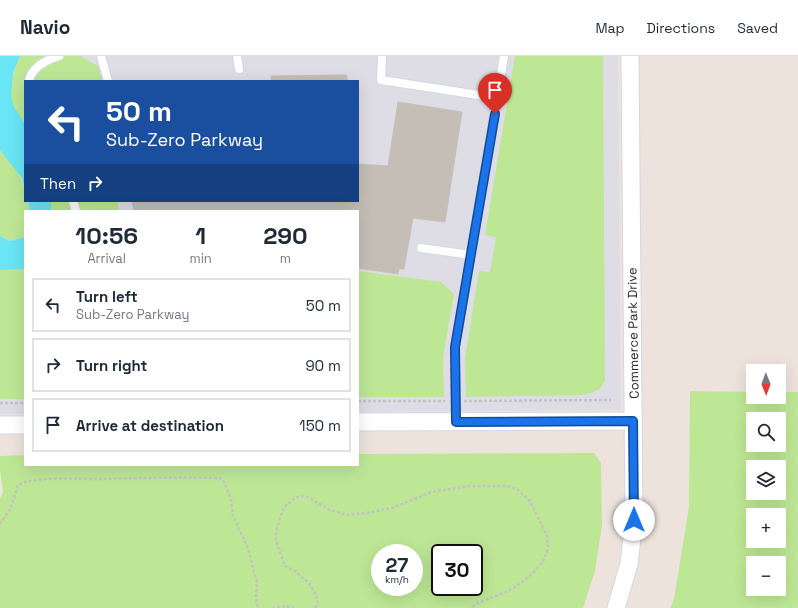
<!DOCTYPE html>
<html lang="en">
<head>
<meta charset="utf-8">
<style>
  :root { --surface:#fff; --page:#f2f2f3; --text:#1f2937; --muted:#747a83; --line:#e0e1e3 }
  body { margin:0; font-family:"Space Grotesk",sans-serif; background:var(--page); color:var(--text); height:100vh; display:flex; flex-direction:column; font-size:15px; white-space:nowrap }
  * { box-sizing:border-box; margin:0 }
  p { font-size:13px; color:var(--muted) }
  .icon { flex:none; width:22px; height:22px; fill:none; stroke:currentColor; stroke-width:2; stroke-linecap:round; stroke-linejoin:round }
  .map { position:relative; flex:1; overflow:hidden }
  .details { position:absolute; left:24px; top:154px; width:335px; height:256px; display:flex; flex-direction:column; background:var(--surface); border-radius:0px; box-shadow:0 4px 16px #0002 }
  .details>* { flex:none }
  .hud { position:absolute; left:24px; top:24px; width:335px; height:122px; border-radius:0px; box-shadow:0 4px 16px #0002; background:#1a4fa0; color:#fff; overflow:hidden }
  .needle { width:26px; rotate:179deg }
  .fabs { position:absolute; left:746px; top:308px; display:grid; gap:8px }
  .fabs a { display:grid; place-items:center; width:40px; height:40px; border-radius:0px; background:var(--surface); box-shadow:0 4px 16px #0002; font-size:20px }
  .speed { position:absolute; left:371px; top:488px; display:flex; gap:8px; font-size:20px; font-weight:700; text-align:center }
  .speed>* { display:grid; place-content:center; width:52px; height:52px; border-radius:50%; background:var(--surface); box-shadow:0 4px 16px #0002; line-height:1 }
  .speed small { font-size:10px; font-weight:400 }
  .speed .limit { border:2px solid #111; border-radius:6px; background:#fff; color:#111 }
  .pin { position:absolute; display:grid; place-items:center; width:34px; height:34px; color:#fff; margin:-41px -17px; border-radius:50% 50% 50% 0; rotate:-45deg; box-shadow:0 0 4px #0007 }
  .pin .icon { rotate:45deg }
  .me { position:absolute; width:44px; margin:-22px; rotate:0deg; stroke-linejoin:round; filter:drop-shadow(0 0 3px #0008) }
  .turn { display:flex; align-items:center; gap:14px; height:84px; padding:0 16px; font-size:18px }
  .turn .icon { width:52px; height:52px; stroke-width:2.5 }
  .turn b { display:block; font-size:28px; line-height:34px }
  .then { display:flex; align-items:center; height:38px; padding:0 16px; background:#0003; gap:8px; font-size:15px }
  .eta { display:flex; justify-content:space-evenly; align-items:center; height:68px; text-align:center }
  .eta b { font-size:24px; font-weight:700; line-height:28px }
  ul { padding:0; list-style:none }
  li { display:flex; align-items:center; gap:12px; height:54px; margin:0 8px 6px; padding:0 8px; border:2px solid var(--line); border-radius:0px }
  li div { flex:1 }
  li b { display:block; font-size:15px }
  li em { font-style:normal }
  header { display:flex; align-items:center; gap:24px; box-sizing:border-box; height:56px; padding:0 20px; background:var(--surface); border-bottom:1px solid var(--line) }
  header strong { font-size:19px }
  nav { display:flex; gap:22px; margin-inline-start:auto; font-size:14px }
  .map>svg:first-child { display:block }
</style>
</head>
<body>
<header>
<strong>Navio</strong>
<nav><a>Map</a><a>Directions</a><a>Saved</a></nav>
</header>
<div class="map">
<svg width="798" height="552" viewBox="0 0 798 552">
  <rect width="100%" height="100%" fill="#ede3dc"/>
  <path fill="#dedde5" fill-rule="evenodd" d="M0,0h618l3,354 -263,2v-201h-333v203h-25zM25,25h333v120h-333z"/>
  <g fill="#bde795" fill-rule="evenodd">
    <path d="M20,0h60l18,10 4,15h-77v43c-4,-6 -8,-11 -11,-16 -8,-16 0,-37 6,-52z"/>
    <path d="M515,0h88l2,324 -5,9 -15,6 -119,2 -1,-39 14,-87 11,1 6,-35 -11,-2z"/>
    <path d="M0,94c16,18 25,26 25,51h3l2,10h-5v26l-15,4 -10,-5z"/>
    <path d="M51,145h66l2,10h-68z"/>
    <path d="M25,213v130h-25v-129z"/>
    <path d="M358,215l83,11 13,12 -11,63 1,40h-86z"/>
    <path d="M690,335l63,1v5h26v-5h19v216h-128l4,-9 15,-92zM753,363h26v26h-26zM753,411h26v26h-26zM753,459h26v26h-26zM753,507h26v26h-26z"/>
    <path d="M586,397h8l7,10 1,62 -7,46 -12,37h-583v-110l3,-5 -3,-24v-13l25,-1v10h333v-11zM380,497h34v34h-34zM440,497h34v34h-34z"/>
  </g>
  <g fill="#69e5f5">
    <path d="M0,0h20l-7,17 -2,24 3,10 11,17v65l-3,-11 -22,-28z"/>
    <path d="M28,145h23v10h-21z"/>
    <path d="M0,180l10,5 15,-4v32l-25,1z"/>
  </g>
  <g fill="#c5beb7" stroke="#c9bfb5">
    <path d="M347,19v6h-76v-5z"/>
    <path d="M398,46l64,10 -17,110 -32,-4 -9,51h-5l-1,5 -40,-6v-57h-224l-2,-10h226v-37l30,2z"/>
  </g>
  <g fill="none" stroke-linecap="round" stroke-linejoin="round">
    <g stroke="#d1d7e4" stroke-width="10">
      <g id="service">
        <path d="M101,0l7,25"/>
        <path d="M237,0l2,13"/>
        <path d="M382,0l-1,24 117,18"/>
        <path d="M29,25c3,-14 17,-21 30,-25"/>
        <path d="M73,145l3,10"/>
        <path d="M421,192l50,7"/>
        <path d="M456,366l-1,-75 49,-291"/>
      </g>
    </g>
    <g stroke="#d1d7e4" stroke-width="19">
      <g id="minor">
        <path d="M358,366l275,-1"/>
        <path d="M0,369h25"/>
        <path d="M616,552l13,-44 5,-44 -4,-464"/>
      </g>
    </g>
    <g stroke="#c3c3c3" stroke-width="2.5" stroke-dasharray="3 2" stroke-linecap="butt">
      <path d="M358,345h87"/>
      <path d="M464,345l147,-1"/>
      <path d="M0,347h25"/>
      <path d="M0,468l11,-16 7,-23c15,-9 60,-6 79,-6 41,-1 82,-2 123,-1l4,4 7,17 2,17 14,30 10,36 -1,17 2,9"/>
      <path d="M272,552l13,-2 9,2"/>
      <path d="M315,552l3,-5 -2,-8 -7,-12 -14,-12 -10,-5 -9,-25v-10l8,-24 13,-10 9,-1 24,14 17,5 19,-2 26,-5 40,-16 38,-6h37l11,4 12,11 17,35 1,13 -5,12 -12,14 -14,11 -16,8 -21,8 -10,6"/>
    </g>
    <use href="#service" stroke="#fff" stroke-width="8"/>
    <use href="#minor" stroke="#fff" stroke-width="17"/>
  </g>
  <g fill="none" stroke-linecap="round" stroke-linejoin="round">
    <g stroke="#114b97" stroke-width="10">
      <path id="route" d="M495,58l-40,233 1,75 177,-1 1,99"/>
    </g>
    <use href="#route" stroke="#1a73e8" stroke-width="7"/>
  </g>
  <g text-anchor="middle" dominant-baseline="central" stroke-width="4" stroke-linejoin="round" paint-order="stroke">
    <g font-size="13" fill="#2a2a2a" stroke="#fff">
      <text transform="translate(633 277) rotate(-91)">Commerce Park Drive</text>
    </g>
  </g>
</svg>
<div class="fabs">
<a><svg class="needle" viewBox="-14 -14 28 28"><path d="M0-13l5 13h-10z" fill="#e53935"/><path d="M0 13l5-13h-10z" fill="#747a83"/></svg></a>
<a><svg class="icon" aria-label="search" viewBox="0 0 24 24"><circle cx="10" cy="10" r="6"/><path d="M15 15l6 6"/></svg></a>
<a><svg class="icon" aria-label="layers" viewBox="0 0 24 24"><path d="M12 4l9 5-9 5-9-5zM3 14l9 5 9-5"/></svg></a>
<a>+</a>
<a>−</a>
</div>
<div class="speed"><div>27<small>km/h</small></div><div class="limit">30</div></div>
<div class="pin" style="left:495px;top:58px;background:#d93025"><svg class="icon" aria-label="arrive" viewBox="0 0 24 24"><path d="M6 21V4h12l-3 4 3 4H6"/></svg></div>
<svg class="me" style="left:634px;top:464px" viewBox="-20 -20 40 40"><circle r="19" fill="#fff"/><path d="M0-13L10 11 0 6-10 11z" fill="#1a73e8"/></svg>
<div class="hud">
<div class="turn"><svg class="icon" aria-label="left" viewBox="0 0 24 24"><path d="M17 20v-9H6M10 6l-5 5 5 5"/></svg><div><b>50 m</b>Sub-Zero Parkway</div></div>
<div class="then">Then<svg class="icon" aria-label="right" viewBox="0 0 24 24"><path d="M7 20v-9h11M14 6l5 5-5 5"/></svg></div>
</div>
<section class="details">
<div class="eta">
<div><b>10:56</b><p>Arrival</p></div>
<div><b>1</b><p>min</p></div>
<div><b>290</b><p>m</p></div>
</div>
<ul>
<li><svg class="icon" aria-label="left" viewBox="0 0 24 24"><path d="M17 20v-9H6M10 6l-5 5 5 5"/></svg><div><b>Turn left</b><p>Sub-Zero Parkway</p></div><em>50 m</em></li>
<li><svg class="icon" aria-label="right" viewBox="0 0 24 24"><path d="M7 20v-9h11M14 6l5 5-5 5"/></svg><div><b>Turn right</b></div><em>90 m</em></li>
<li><svg class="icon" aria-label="arrive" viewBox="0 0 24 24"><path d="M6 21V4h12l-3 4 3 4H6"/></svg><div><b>Arrive at destination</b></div><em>150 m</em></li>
</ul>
</section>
</div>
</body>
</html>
